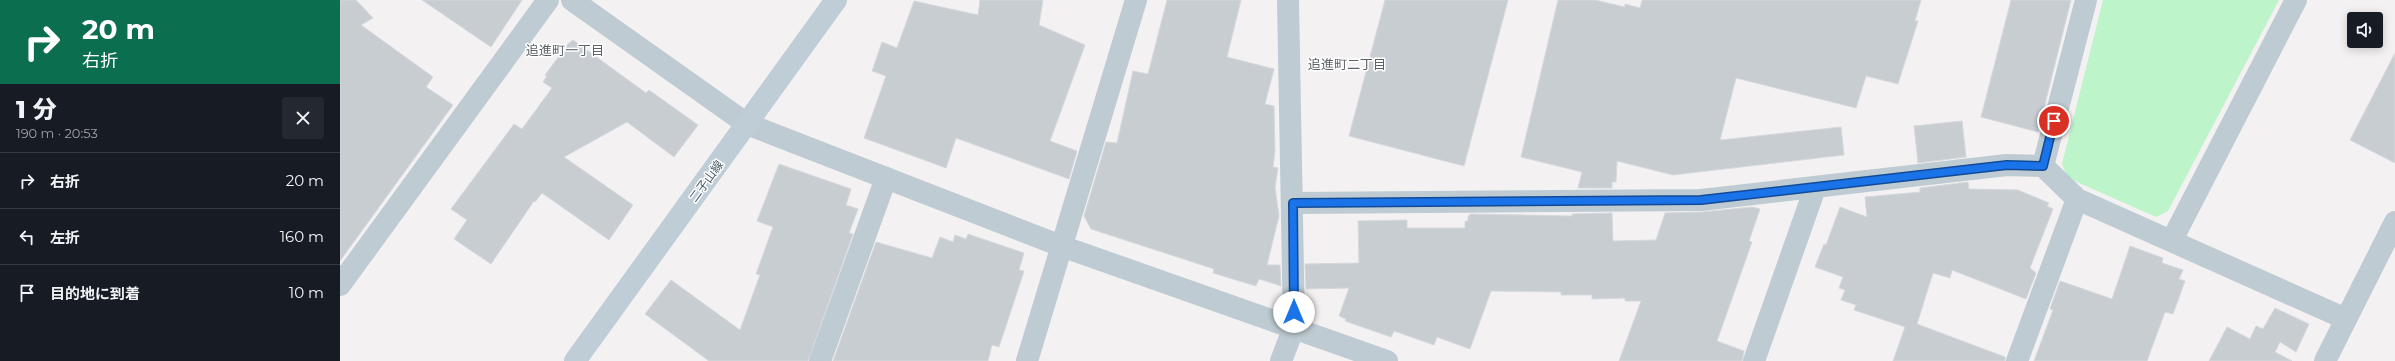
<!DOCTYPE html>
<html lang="ja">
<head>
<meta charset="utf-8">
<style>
  :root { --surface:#171b24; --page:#242831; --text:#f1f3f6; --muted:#9ea1a6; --line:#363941 }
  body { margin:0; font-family:Montserrat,"Noto Sans JP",sans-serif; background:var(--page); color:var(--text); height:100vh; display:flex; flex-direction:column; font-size:15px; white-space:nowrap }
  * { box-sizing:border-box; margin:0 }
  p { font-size:13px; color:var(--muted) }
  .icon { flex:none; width:22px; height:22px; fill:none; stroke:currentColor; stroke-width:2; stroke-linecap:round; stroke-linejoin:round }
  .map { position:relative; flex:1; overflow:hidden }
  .drawer { display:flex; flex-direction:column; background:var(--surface); width:340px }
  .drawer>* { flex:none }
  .guide { background:#0b6e4f; color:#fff; overflow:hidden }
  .tools { position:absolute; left:2007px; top:12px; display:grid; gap:8px }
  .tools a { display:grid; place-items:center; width:36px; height:36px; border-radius:4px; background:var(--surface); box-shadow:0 2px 10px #0003; font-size:20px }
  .pin { position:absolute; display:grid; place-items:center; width:34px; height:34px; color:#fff; margin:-17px; border:2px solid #fff; border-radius:50%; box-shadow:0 1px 4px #0007 }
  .me { position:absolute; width:44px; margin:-22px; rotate:0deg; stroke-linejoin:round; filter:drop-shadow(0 0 3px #0008) }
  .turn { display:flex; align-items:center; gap:14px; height:84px; padding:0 16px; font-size:18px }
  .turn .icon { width:52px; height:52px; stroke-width:2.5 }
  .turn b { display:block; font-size:28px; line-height:34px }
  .round { display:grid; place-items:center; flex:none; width:42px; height:42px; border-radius:4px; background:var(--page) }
  .overview { display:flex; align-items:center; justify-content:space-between; height:68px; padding:0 16px }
  h1 { font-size:24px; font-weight:800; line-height:30px }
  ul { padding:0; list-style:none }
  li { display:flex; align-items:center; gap:12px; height:56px; padding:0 16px; border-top:1px solid var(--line) }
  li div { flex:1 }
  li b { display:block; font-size:15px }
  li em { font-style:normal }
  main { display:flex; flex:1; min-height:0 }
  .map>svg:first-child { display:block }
</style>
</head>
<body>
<main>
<section class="drawer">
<div class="guide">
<div class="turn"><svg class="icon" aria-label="right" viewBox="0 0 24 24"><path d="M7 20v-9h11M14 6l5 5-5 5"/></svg><div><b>20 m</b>右折</div></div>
</div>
<div class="overview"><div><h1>1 分</h1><p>190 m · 20:53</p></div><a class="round"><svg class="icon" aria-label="close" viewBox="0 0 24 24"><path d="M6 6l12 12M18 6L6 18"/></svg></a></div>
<ul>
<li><svg class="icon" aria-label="right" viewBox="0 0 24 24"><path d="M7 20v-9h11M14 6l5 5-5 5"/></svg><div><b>右折</b></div><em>20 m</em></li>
<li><svg class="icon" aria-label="left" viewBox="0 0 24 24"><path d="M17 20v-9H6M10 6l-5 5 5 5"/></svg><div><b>左折</b></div><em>160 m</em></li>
<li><svg class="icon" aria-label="arrive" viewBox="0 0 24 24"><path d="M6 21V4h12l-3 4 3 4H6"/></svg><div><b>目的地に到着</b></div><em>10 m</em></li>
</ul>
</section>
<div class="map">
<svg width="2055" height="361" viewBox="0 0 2055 361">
  <rect width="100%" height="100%" fill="#f4f1f2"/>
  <path fill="#bdf4ca" d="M1763,0h176l-111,211 -12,6 -88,-39 -6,-14z"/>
  <g fill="#c8cdd2" stroke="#d5d9dd">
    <path d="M0,0h16l17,18 -12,7 72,52 -7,10 27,18 -113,156z"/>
    <path d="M82,0h100l-31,47z"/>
    <path d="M640,0h63l-4,25 46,20 -35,96 27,10 -8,28 -113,-41 -10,30 -82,-30 22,-62 -14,-5 10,-29 15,6 17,-47 64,14z"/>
    <path d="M827,0h74l-14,57 47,12 -9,35 9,2 1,45 -2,16 5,1 -3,19 4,29 -12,49h13l1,21 -22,-7 -3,7 -43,-13 1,-4 -123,-40 -7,-13 22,-74 11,1 16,-72 15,3z"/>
    <path d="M1045,0h123l-44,166 -115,-30z"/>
    <path d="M1218,0h37l30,7v-3l15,4 2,-8h279l-6,21h3l-20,63 -32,-8 -10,32 -120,-30 -16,62 121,-13 3,28 -171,20 -56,-14 -1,21h-4v6h-34l4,-16 -61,-15z"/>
    <path d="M1671,0h60l-33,132 -57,-15z"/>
    <path d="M233,40l73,53 3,-3 49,35 -24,32 -47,-35 -63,35 69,48 -24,35 -67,-47 -7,9 -1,-1 -43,63 -37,-25 13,-19 -16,-11 63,-85 8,5 30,-41 -9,-6 4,-6 -2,-1 23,-31z"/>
    <path d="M2055,53v110l-45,-23z"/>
    <path d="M1622,121l4,36 -48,6 -4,-37z"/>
    <path d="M439,164l72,25 -5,16 12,4 -9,24 4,1 -45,127h-99l-64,-47 26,-34 69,50 20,-55 -4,-1 17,-47 -16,-6z"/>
    <path d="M1628,182l1,7 49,1 31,13 -2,3 6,3 -23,59 6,5 -10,26 -74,-29 -2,8 -17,-5 -16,51 88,33v4h-112l12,-34 -51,-17 2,-5 -15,-5 4,-10 -6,-2 4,-11 -28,-10 9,-23 2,1 14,-38 27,10 -2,-20 55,-5v-4z"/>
    <path d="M1412,207l8,2 -11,32 3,1 -35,99 27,10 -2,10h-123l22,-60h-16v-3l-33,1v-4h-31v-3l-70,-1 -21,58 -33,-12 -3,8 -40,-14 -3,6 -46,-16 1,-2 -7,-3 10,-28 -43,1 -1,-25 54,-1 -1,-42 49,-1v8h58v-7h3v-5l3,-2 101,2v-2l40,-1 1,28 43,-1 9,-27 37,-1z"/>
    <path d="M628,234l56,19 -5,17 5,1 -14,43 -11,33 -7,-2 -4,16h-155l43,-119 56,16 8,-21 13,5 2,-7 11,4z"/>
    <path d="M1790,246l33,12 -1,5 21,7 -4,9 6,2 -12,33 -8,-2 -18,49h-113l19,-51 -3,-1 10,-28 52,18z"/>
    <path d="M1935,308l34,16 -13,28 -16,-10 -5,10 17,9h-83l18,-34 23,12 6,-13 7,3z"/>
  </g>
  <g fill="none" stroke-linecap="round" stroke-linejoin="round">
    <g stroke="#becbd2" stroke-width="22">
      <path d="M232,0l175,124 314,122 326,115"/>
      <path d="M1703,166l34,33 269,120"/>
      <path d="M953,203l408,-3 306,-35 36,1 43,-166"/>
      <path d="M1832,240l124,-240"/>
      <path d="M0,285l208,-285"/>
      <path d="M480,361l66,-183"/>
      <path d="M687,361l109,-361"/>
      <path d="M941,361l13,-34 -6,-327"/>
      <path d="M1414,361l61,-173"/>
      <path d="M1677,361l60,-162"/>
      <path d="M1985,361l70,-139"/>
    </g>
    <path stroke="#becdd6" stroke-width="22" d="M235,361l261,-361"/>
  </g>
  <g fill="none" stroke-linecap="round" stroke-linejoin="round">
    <g stroke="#114b97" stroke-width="10">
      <path id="route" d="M954,312l-1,-109 408,-3 306,-35 36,1 11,-45"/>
    </g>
    <use href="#route" stroke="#1a73e8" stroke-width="7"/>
  </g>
  <g text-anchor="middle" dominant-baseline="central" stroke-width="3" stroke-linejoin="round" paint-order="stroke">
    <g font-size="12" fill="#475961" stroke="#fff">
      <text transform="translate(366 181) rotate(-54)">二子山線</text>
    </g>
    <g font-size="13" fill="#5d6367" stroke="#fff">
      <text x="225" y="50">追進町一丁目</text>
      <text x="1007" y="64">追進町二丁目</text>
    </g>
  </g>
</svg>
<div class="tools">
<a><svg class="icon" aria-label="sound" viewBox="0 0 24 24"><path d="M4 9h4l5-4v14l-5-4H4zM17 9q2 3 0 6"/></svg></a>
</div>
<div class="pin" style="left:1714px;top:121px;background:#d93025"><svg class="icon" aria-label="arrive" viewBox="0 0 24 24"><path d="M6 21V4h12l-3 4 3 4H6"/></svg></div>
<svg class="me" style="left:954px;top:312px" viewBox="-20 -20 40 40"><circle r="19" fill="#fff"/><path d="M0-13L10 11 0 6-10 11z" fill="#1a73e8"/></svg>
</div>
</main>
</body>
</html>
